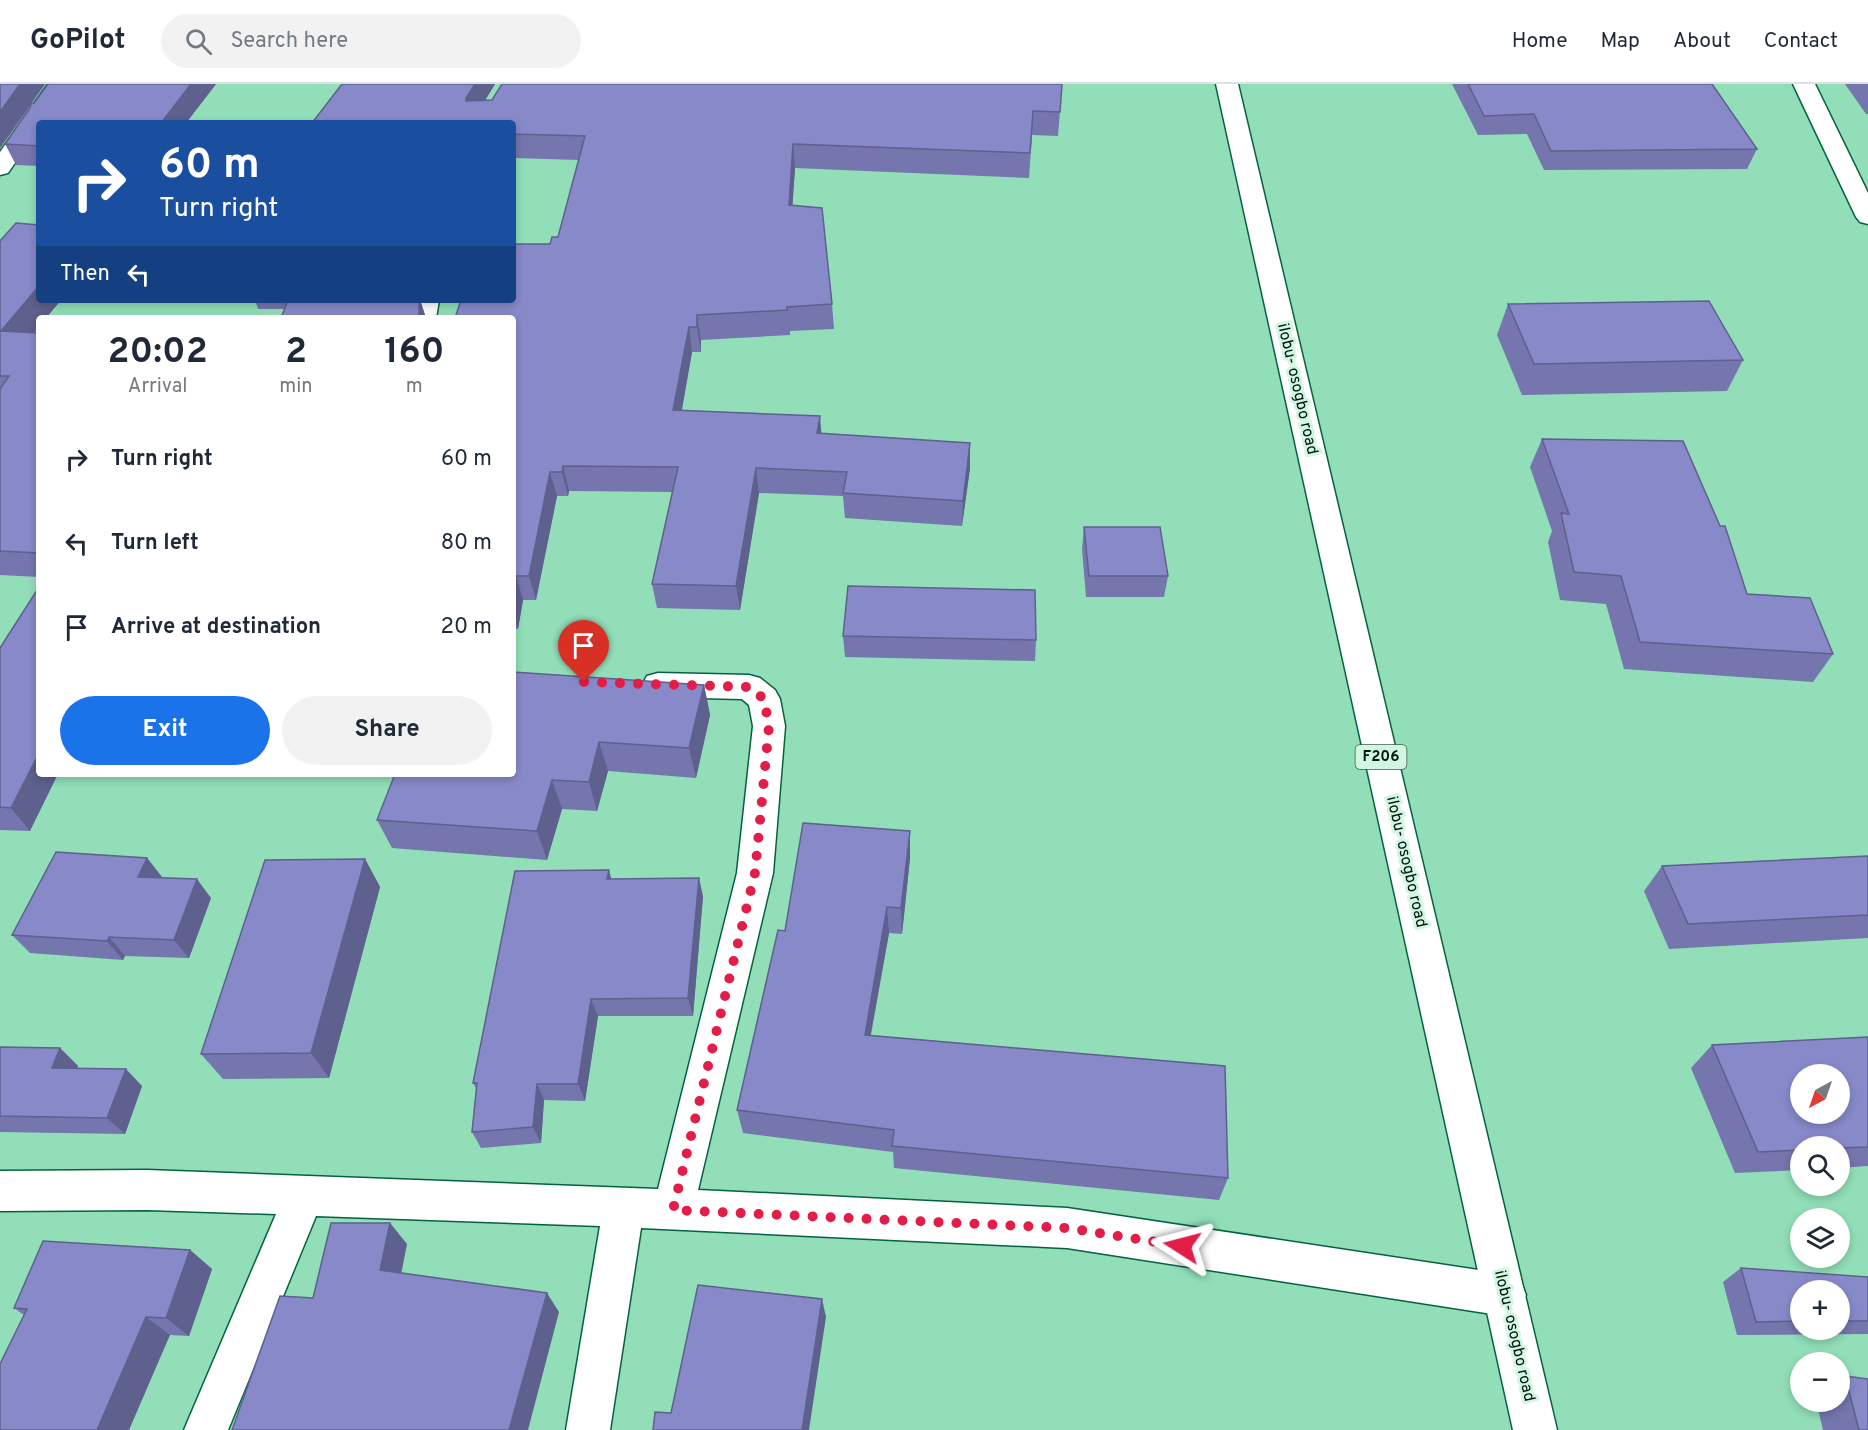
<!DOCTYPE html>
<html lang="en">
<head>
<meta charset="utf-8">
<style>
  :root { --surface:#fff; --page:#f2f2f3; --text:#1f2937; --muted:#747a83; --line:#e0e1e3; --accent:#1a73e8 }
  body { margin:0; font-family:Overpass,sans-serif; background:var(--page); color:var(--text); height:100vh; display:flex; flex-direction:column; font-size:22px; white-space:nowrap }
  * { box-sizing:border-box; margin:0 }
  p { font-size:20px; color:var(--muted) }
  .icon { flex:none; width:33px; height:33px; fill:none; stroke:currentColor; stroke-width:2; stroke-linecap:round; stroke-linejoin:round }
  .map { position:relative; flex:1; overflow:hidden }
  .details { position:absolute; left:36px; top:231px; width:480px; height:462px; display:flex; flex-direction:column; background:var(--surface); border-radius:6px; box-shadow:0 3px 9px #0003 }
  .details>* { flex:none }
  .hud { position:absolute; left:36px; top:36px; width:480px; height:183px; border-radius:6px; box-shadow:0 3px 9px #0003; background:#1a4fa0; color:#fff; overflow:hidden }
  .needle { width:39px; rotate:220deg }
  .controls { position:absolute; left:1790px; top:980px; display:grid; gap:12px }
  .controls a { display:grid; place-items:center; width:60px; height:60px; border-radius:50%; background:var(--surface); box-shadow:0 3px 9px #0003; font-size:30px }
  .pin { position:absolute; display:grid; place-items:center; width:51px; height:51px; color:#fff; margin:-62px -26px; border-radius:50% 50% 50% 0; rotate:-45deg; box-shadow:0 0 6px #0007 }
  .pin .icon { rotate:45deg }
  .me { position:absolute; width:66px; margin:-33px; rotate:279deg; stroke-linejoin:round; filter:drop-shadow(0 0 4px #0008) }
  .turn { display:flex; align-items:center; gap:21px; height:126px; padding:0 24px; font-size:27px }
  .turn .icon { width:78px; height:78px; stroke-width:2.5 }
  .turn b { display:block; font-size:42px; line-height:51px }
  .then { display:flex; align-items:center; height:57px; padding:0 24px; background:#0003; gap:12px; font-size:22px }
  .eta { display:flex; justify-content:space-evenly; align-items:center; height:102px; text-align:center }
  .eta b { font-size:36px; font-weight:700; line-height:42px }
  .action { display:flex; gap:12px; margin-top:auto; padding:12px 24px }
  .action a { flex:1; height:69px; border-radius:36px; background:var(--accent); color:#fff; font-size:24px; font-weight:700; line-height:69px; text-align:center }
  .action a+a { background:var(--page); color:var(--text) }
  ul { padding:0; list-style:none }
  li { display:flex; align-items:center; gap:18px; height:84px; padding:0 24px }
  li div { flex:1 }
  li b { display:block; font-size:22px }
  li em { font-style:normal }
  header { display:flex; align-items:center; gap:36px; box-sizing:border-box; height:84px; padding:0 30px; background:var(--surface); border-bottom:2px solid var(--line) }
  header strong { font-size:28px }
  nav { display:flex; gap:33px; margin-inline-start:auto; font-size:21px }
  .search { width:420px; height:54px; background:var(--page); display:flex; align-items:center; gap:15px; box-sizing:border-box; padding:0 21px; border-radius:33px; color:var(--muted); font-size:22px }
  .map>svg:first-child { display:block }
</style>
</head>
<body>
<header>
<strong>GoPilot</strong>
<div class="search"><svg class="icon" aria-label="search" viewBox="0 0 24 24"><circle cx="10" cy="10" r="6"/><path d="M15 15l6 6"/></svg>Search here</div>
<nav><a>Home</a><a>Map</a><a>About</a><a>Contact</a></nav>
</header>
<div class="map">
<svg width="1868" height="1346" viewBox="0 0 1868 1346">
  <rect width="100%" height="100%" fill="#91deb8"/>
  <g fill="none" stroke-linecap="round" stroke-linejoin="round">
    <g stroke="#056241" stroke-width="3">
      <g id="minor">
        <path d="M48,0h22l-27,39h-4v5l-31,45 -8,2v-23z"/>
        <path d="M1793,0h22l53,109v31l-8,-2 -4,-5z"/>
        <path d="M415,216h24l-3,18h-26z"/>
        <path d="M658,589l91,2 11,3 15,12 5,9 5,27 -12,147 -75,317 369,18 438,66 15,6 6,15 -6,15 -15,6 -438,-68 -426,-20 -31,202h-44l34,-204 -284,-10 -88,214h-44l92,-216 -129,-4 -147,1v-40l147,-1 511,19 79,-316 16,-147 -4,-21 -7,-6 -84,-2 -11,-3 -5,-9 5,-9z"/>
      </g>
    </g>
    <g stroke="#056241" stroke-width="3">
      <path id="primary" d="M1216,0h22l319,1346h-44z"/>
    </g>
    <use href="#minor" fill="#fff" fill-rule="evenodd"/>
    <use href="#primary" fill="#fff" fill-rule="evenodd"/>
  </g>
  <g fill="#7476ad" fill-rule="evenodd">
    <path d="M0,0h45l-14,20 185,-20 -30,39h-147v43l-23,-1 -11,-21 25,-36 1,-3 -31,43z"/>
    <path d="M495,0l-10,16 577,-16 -4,52 -26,-1 -3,43 -234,-10 -3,37 40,99 2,25 -44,2v4l-89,5v12h-9l-10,58 139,23 149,35 -8,58 -117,-8 -2,-22 -84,-3 -19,117 -83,-2 -5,-24 20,-92 -103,-1 -1,5h-11l-21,104h-13l-5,29h-5v-311l37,-74 8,-7 21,-77 -66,-2v-35h-201z"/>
    <path d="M1452,0h260l45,65 -10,20 -203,1 -17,-36 -49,1z"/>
    <path d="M1845,0h23v30h-2z"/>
    <path d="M0,157l39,59h22l-27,32 5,1v244l-39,-2z"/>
    <path d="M255,216h165l6,18h-145l3,-9h-26z"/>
    <path d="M1508,220l235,56 -16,31 -205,4 -25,-60z"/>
    <path d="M1542,355l205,155 86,60 -20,28 -189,-13 -18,-65 -46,-4 -12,-58 4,-11 -22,-64z"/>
    <path d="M1084,443l84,49 -4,21h-78l-4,-48z"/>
    <path d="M843,552l193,4 -1,21 -190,-4z"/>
    <path d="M0,564l30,183 -30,-1z"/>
    <path d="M704,601l6,30 -14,63 -88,-7 -11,40 -35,-2 -15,51 -155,-12 -15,-28z"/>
    <path d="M910,747v27l-8,76 -13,-1 -18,102 357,143 -9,22 -325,-32 -1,-16 -150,-19 -6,-23 48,-179z"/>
    <path d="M1868,772v82l-199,11 -25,-58 18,-25z"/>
    <path d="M147,774l15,19 49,21 -22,60 -64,-2 -2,4 -93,-7 -18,-18z"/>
    <path d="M365,775l15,28 -51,191 -106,1 -22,-25z"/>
    <path d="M611,795l92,17 -10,120h-95l-13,85 -41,-1 -3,43 -60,5 -9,-16 5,-42 -4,-7z"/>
    <path d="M1868,953v129l-29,2v-22h-39v24l-65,3 -44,-105 21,-23z"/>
    <path d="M0,963l60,1 18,18 -1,2 65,18 -17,48 -125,-2z"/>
    <path d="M190,1166l22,19 -23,67 -19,-1 -146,-20 -10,-7z"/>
    <path d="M1741,1184l127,9v57l-131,1 -14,-53zM1800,1206h39v39h-39z"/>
    <path d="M1845,1292l23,54h-45l-7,-29h23v-22z"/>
  </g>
  <g fill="#5e608d">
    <path d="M20,0h25l-45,64v-36z"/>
    <path d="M191,0h25l-30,39h-25z"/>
    <path d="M475,0h20l-23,38 -6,-24z"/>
    <path d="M793,60l2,24 -4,61 -2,-24z"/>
    <path d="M39,202v14h22l-15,18h-7v9l-23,28 -15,-24z"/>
    <path d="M419,216h1l6,18h-6z"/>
    <path d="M697,231l4,25v12l-4,-25z"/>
    <path d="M689,243l3,25 -15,83 -4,-25z"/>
    <path d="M820,332l2,24 -5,-7z"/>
    <path d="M970,359v25l-8,58 1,-25z"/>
    <path d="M563,382l6,25 -1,5 -6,-24z"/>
    <path d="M756,384l3,25 -19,117 -4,-24z"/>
    <path d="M550,388l7,24 -21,104 -7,-24z"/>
    <path d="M516,492l7,24 -5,29 -5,-15v-25z"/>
    <path d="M704,601l6,30 -14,63 -7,-30z"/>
    <path d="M599,658l9,29 -11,40 -8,-29z"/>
    <path d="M39,669v21h19l-28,57 -19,-23z"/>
    <path d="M552,696l10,29 -15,51 -10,-29z"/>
    <path d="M910,747v27l-8,76 -1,-26z"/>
    <path d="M147,774l15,19h-24z"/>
    <path d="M365,775l15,28 -51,191 -18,-25z"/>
    <path d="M609,786l5,19 -7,-10z"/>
    <path d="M699,794l4,18 -10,120 -5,-18z"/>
    <path d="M197,795l14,19 -22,60 -15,-18z"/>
    <path d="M887,823l2,26 -23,126 -1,-24z"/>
    <path d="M109,853l16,19 -2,4 -16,-19z"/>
    <path d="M591,915l7,17 -13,85 -7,-17z"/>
    <path d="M60,964l18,18 -8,19 -18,-17z"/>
    <path d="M126,985l16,17 -17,48 -18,-16z"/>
    <path d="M537,1000l7,16 -3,43 -8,-16z"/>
    <path d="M390,1139l17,21 -9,46 -18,-20z"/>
    <path d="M190,1166l22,19 -23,67 -23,-18z"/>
    <path d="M547,1209l12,19 -31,118h-19z"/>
    <path d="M822,1215l4,18 -17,113h-7z"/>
    <path d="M146,1233l24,18 -41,95h-32z"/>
  </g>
  <g fill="#8789c9" stroke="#5e608d" stroke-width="1.5" fill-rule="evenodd">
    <path d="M0,0h20l-20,28z"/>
    <path d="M48,0h143l-30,39h-122v23l-34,-2 25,-36 1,-4 3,-1z"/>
    <path d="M342,0h133l-9,14v3l26,-1 10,-16h560l-2,28 -27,-1 -3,42 -237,-9 -4,61 33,3 10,96 -45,3v3l-90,5v12h-8l-16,83 147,6 -3,17 153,10 -7,58 -120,-8 4,-21 -91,-4 -20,118 -84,-2 26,-117 -115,-1 -1,6h-12l-21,104h-13l-3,13v-271h-58l6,-18h52v-56h37l2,-7h6l27,-101 -72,-2v-11h-201z"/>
    <path d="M1468,0h244l45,65 -206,2 -17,-37 -50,2z"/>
    <path d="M16,139l23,2v61l-38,45 38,2v220l-39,-2v-162l9,-13h-9v-135z"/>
    <path d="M288,216h131v16l-138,2z"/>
    <path d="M1709,217l34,59 -209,4 -26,-60z"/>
    <path d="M1542,355l141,2 37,85h5l22,68 63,4 23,56 -193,-12 -19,-66 -47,-4 -13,-59 8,1z"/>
    <path d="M1084,443h76l8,49h-79z"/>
    <path d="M848,502l187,4 1,50 -193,-4z"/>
    <path d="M39,503v166l-28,55 -11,-1v-159z"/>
    <path d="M513,588l191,13 -15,63 -90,-6 -10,40 -37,-2 -15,51 -160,-11 18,-46h118z"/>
    <path d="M803,739l107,8 -9,77 -14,-1 -22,128 360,31 3,112 -336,-32 2,-16 -157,-20 41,-180 7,1z"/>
    <path d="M56,768l91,6 -9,19 59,2 -23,61 -65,-3 -2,4 -95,-6z"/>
    <path d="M1868,772v59l-180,9 -26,-58z"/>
    <path d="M365,775l-54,194 -110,1 64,-194z"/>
    <path d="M609,786l-2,9 92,-1 -11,120 -97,1 -13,85h-41l-4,43 -61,5 5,-49h-4l42,-212z"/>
    <path d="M1868,953v110l-29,1v-2h-39v4l-42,2 -46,-107zM1800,990h39v39h-39z"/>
    <path d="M0,963l60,1 -8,20 74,1 -19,49 -107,-2z"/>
    <path d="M331,1139h59l-10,47 167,23 -38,137h-277l48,-134 33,2z"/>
    <path d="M43,1157l147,9 -24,68 -20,-1 -49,113h-97v-66l27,-55 -13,-1z"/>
    <path d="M1741,1184l127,9v44h-29v-31h-39v31l-44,1z"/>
    <path d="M698,1201l124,14 -20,131h-149l2,-18 16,1z"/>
    <path d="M1845,1292l23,3v51h-9z"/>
  </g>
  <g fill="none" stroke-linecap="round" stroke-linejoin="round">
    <path stroke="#e11d48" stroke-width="10" stroke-dasharray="0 18" d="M584,598l165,5 15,12 5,27 -14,147 -82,337 394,18 115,18"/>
  </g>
  <g text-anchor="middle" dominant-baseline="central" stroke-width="6" stroke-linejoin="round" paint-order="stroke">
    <rect fill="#d1f6e2" stroke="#3f5a4c" stroke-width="1.5" x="1355.5" y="661" width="51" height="24" rx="4.5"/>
    <g font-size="15" font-weight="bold" fill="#01170c">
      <text x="1381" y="673">F206</text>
    </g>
    <g font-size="16" fill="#01170c" stroke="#d1f6e2">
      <text transform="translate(1297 305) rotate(77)">ilobu- osogbo road</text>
      <text transform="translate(1406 778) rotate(77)">ilobu- osogbo road</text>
      <text transform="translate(1514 1252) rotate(77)">ilobu- osogbo road</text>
    </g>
  </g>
</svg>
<div class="controls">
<a><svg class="needle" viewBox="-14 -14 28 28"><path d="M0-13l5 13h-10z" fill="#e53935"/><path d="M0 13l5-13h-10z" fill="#747a83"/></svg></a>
<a><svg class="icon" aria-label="search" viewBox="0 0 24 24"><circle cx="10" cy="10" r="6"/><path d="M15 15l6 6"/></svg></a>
<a><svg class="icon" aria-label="layers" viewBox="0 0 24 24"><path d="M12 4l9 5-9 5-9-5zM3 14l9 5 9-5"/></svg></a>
<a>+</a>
<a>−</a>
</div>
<div class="pin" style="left:584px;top:598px;background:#d93025"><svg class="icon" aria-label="arrive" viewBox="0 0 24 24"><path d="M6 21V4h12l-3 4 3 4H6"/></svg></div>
<svg class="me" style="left:1182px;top:1162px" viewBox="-20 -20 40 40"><path d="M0-17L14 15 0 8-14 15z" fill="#e11d48" stroke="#fff" stroke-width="4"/></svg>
<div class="hud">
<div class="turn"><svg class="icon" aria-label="right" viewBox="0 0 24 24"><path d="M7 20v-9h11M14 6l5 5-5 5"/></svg><div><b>60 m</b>Turn right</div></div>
<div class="then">Then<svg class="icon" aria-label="left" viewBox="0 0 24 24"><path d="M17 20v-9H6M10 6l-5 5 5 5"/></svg></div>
</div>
<section class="details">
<div class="eta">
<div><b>20:02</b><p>Arrival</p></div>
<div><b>2</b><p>min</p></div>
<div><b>160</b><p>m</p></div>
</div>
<ul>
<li><svg class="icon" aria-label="right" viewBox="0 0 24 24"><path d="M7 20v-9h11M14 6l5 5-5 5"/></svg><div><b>Turn right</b></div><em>60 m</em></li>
<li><svg class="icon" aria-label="left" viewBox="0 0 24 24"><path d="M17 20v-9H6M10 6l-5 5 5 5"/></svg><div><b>Turn left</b></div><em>80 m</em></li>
<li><svg class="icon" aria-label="arrive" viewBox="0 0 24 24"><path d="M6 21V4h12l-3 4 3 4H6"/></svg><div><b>Arrive at destination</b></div><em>20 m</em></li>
</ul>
<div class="action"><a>Exit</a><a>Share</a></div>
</section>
</div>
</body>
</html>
